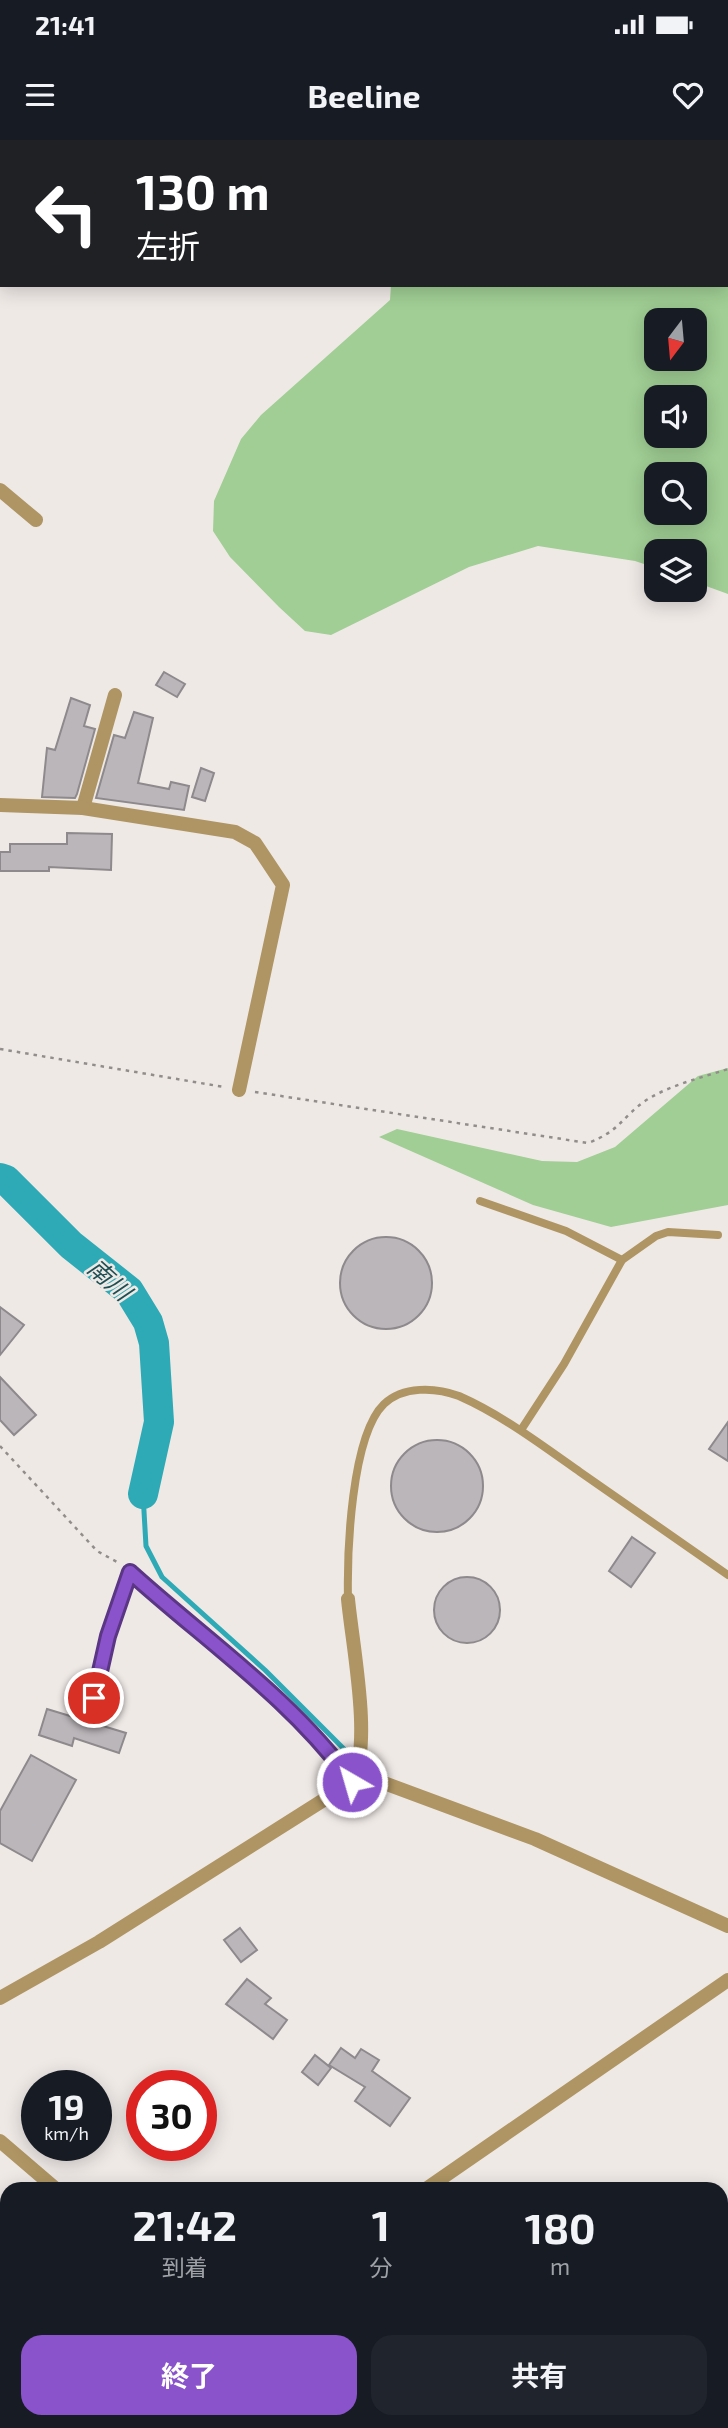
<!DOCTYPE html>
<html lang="ja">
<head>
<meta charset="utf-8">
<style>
  :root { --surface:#171b24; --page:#20242c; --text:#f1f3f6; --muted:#9ea1a6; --accent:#8a53cb }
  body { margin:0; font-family:"Exo 2","Noto Sans JP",sans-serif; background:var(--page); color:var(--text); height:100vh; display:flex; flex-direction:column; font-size:26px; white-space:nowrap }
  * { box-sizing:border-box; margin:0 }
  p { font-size:23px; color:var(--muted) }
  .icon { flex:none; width:38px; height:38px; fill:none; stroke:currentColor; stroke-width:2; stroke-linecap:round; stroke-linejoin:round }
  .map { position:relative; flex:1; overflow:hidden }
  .panel { position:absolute; left:0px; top:2042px; width:728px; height:247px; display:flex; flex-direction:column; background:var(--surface); border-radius:21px 21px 0 0; box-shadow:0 4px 18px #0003 }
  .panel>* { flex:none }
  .banner { position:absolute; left:0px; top:0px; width:728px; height:147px; box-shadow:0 4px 18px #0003; background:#202124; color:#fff; overflow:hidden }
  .needle { width:46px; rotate:196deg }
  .controls { position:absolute; left:644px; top:168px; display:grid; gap:14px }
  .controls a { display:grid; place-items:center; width:63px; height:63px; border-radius:14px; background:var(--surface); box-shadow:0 4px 18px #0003; font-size:35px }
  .speed { position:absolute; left:21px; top:1930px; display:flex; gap:14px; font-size:35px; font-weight:700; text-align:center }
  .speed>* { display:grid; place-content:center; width:91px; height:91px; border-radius:50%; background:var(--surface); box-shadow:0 4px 18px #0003; line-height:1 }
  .speed small { font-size:18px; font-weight:400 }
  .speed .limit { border:10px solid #d22; background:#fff; color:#111 }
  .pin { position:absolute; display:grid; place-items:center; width:60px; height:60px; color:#fff; margin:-30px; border:4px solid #fff; border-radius:50%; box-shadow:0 2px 7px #0007 }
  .me { position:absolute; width:77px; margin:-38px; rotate:322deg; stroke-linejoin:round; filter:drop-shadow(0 0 5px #0008) }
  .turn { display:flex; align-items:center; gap:24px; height:147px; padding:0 21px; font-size:32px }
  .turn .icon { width:91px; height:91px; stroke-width:2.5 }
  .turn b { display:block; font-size:49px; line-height:60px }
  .eta { display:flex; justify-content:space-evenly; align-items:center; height:119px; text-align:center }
  .eta b { font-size:42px; font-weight:700; line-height:49px }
  .cta { display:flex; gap:14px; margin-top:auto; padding:14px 21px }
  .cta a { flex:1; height:80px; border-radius:21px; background:var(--accent); color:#fff; font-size:28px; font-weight:700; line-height:80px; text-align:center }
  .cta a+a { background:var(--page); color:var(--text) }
  .status { display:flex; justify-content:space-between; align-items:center; height:49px; padding:0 35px; background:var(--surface); direction:ltr }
  .status svg { height:19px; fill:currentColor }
  header { display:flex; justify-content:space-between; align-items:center; height:91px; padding:0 21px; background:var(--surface); font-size:32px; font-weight:700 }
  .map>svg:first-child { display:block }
</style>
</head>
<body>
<div class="status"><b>21:41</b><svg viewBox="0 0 49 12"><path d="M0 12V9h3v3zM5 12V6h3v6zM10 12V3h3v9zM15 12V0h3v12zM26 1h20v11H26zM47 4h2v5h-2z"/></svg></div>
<header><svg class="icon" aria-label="menu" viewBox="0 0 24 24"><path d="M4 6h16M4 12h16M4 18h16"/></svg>Beeline<svg class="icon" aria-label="heart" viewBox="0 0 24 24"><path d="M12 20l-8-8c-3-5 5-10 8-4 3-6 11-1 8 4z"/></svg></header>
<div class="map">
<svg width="728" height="2288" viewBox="0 0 728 2288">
  <rect width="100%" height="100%" fill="#efe9e6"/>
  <g fill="#a0ce94" fill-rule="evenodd">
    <path d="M233,0h495v454l-33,-12v-31h-39v17l-21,-7 -97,-15 -69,21 -138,68 -26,-4 -26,-24 -49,-50 -17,-26 1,-30 27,-62 20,-24 129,-115 1,-15h335v-143zM656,180h39v39h-39zM656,257h39v39h-39zM656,334h39v39h-39z"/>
    <path d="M728,928v137l-117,22 -78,-22 -154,-68 18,-8 145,32 35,1 38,-15 83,-71z"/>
  </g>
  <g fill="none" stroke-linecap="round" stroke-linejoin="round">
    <path stroke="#2daab5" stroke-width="5" d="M143,1354l3,52 16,31 103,93 82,82"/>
    <path stroke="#2daab5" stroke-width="30" d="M0,1038l6,2 65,65 58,46 19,31 6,21 5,79 -16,72"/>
  </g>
  <g fill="#bbb6ba" stroke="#8d898c" stroke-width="2">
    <path d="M164,532l21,12 -8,13 -21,-12z"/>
    <path d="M71,558l19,7 -6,21 11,3 -18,65 -2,4 -33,-1 5,-49 8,2z"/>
    <path d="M134,572l19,6 -15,65 31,6 2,-7 18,4 -5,24 -88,-12 18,-63 11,3z"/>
    <path d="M201,628l13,5 -9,28 -13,-4z"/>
    <path d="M67,693l45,1 -1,36 -62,-3v4h-49v-19h10v-8h57z"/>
    <circle cx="386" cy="1143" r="46"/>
    <path d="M0,1167l24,18 -24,30z"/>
    <path d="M0,1237l36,38 -22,20 -14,-15z"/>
    <path d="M728,1282v39l-19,-12z"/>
    <circle cx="437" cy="1346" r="46"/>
    <path d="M632,1397l23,16 -24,34 -22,-16z"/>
    <circle cx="467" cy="1470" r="33"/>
    <path d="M47,1569l79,24 -7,20 -45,-15 -2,8 -33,-11z"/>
    <path d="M31,1615l45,25 -44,81 -32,-18v-32z"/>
    <path d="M240,1788l17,22 -16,12 -17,-22z"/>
    <path d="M247,1839l24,19 -6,6 22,16 -14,19 -47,-35z"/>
    <path d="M341,1908l14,10 6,-9 18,11 -7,11 38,27 -20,28 -35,-25 10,-14 -36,-22z"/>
    <path d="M315,1915l16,13 -13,17 -16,-13z"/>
  </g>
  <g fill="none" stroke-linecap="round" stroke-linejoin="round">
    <g stroke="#918d8b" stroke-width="2.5" stroke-dasharray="3.5 5" stroke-linecap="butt">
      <path d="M0,909l224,38"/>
      <path d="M255,952l333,51c32,-12 33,-25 57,-42 24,-16 56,-23 83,-32"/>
      <path d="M0,1306l97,105 22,12"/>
      <path d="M721,2095l7,-4"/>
      <path d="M478,2288l3,-6"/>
    </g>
    <g stroke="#af9563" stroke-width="8">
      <path d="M480,1061l86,30 56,29"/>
      <path d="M521,1290l43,-66 58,-104 34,-24 12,-4 50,3"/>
      <path d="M348,1459c-1,-46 3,-163 36,-195 19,-18 51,-17 75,-8 43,19 83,49 121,76 49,34 99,69 148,103"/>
    </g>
    <g stroke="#af9563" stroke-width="14">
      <path d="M0,350l36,30"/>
      <path d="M115,555l-32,113 152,24 20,11 28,42 -44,205"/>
      <path d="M0,665l83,3"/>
      <path d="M94,1558l14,-62 22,-64c75,68 162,127 222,210"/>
      <path d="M357,1633l178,66 193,87"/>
      <path d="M0,1858l99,-56 253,-160c21,-36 0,-139 -4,-183"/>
      <path d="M426,2049l302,-209"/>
    </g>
    <g stroke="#af9563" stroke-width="14">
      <path d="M0,2001l56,48"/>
      <path d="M381,2282l9,6"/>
    </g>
  </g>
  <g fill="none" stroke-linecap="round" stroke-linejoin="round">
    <g stroke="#5a3684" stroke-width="18">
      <path id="route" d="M94,1558l14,-62 22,-64c75,68 162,127 222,210"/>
    </g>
    <use href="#route" stroke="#8a53cb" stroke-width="12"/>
  </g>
  <g text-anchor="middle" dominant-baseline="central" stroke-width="5" stroke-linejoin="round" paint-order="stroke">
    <g font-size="24" font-style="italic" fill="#1c4f54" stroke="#efe9e6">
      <text transform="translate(110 1139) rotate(42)">南川</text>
    </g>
  </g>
</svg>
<div class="controls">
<a><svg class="needle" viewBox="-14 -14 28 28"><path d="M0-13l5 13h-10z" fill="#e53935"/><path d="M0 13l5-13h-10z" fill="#9ea1a6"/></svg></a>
<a><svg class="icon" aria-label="sound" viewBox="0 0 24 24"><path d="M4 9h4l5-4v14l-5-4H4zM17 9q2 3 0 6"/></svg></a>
<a><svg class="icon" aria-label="search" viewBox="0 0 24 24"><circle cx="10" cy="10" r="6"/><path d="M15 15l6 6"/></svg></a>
<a><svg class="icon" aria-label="layers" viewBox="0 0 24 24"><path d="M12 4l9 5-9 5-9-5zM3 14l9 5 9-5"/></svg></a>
</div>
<div class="speed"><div>19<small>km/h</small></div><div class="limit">30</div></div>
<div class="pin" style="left:94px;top:1558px;background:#d93025"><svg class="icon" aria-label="arrive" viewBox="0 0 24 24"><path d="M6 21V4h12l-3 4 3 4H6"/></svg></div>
<svg class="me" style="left:352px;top:1642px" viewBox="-20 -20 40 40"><circle r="17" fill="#8a53cb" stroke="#fff" stroke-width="3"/><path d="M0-11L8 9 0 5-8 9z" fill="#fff"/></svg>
<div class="banner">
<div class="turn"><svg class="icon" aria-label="left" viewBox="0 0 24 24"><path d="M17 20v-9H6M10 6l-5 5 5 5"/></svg><div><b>130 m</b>左折</div></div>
</div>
<section class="panel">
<div class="eta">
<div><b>21:42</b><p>到着</p></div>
<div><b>1</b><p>分</p></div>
<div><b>180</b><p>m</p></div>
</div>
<div class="cta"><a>終了</a><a>共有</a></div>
</section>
</div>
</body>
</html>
